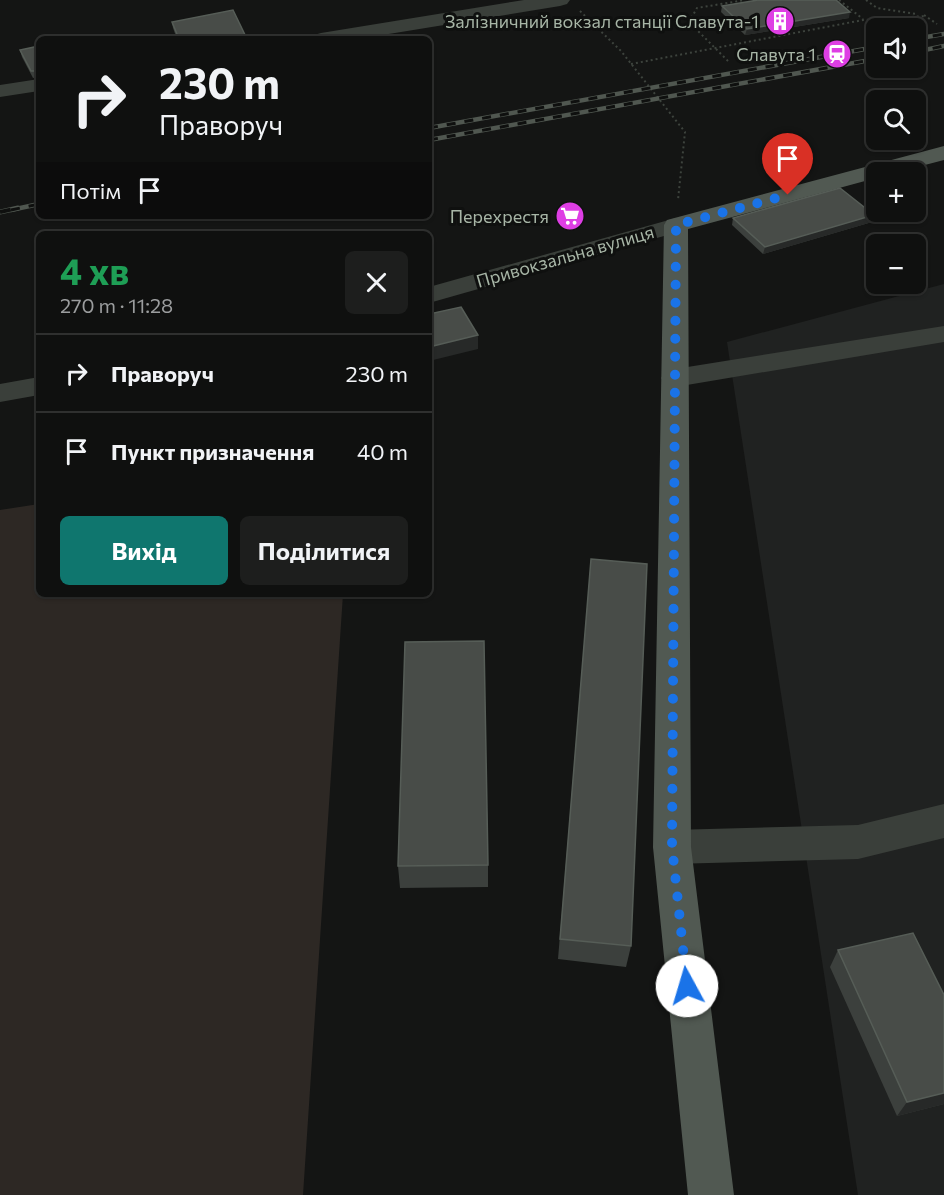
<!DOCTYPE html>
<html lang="uk">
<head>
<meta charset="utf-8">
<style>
  :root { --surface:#0f100f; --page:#1d1e1d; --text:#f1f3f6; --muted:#9b9d9e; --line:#2f302f; --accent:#0f766e }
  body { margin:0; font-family:Commissioner,sans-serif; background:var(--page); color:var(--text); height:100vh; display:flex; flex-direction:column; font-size:22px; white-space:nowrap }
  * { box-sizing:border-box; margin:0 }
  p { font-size:20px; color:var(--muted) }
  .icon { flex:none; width:33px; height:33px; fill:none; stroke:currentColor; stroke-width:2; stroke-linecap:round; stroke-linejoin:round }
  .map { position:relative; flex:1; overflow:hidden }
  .details { position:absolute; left:36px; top:231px; width:396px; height:366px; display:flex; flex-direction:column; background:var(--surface); border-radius:9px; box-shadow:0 2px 4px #0004,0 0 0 2px var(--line) }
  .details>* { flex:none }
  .banner { position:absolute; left:36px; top:36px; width:396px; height:183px; border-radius:9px; box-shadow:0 2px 4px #0004,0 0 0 2px var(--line); background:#0f100f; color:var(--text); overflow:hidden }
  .tools { position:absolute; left:866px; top:18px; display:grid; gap:12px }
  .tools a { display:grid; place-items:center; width:60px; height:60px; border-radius:9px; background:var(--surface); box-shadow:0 2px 4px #0004,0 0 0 2px var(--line); font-size:30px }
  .pin { position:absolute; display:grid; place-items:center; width:51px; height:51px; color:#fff; margin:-62px -26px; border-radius:50% 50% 50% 0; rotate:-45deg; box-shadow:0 0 6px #0007 }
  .pin .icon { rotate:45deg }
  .me { position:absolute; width:66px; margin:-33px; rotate:354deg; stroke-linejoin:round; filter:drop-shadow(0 0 4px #0008) }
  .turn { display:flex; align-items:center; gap:21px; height:126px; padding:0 24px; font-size:27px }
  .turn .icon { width:78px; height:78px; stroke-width:2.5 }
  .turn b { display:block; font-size:42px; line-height:51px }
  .then { display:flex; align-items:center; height:57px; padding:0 24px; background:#0003; gap:12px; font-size:22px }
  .round { display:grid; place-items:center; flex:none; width:63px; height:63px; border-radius:9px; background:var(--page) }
  .summary { display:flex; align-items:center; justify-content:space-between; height:102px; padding:0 24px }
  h1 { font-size:36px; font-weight:700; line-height:45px; color:#1e9e55 }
  .button { display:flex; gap:12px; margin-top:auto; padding:12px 24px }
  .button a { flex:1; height:69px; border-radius:9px; background:var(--accent); color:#fff; font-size:24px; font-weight:700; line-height:69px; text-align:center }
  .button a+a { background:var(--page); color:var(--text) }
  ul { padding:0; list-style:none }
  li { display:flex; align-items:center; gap:18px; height:78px; padding:0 24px; border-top:2px solid var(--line) }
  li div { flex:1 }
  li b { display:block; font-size:22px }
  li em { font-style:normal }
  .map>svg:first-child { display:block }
</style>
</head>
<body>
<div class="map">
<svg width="944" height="1195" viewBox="0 0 944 1195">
  <rect width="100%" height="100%" fill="#141514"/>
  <path fill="#202221" d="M944,284v911h-86l-131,-853z"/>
  <path fill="#2d2824" d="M39,504v90h304l-40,601h-303v-685z"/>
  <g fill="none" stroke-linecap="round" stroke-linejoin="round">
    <g stroke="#3d433d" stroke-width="2" stroke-dasharray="2 3" stroke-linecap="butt">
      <path d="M839,0l24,19"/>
      <path d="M866,0l11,8 39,6"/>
      <path d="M580,11l41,40 64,81 -7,68"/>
      <path d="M924,15l13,9"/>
      <path d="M728,61l-39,-39 8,-14 48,-8"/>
      <path d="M631,64l232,-44 63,-4"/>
    </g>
    <g fill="#3a3f3a" fill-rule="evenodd">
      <path d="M524,0h46l-3,4 -7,2 -202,33h-47l3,-4 7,-2z"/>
      <path d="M39,79v12l-39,6v-12z"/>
      <path d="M676,218l9,2 3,5 -3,5 -256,73v-16z"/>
      <path d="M944,326v16l-269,45 -10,-3 -4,-6 4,-6 10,-3z"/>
      <path d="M39,377v18l-39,7v-18z"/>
      <path d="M944,804v34l-86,21 -186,5 -14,-5 -5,-12 5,-12 14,-5 186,-5z"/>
    </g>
    <path fill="#515952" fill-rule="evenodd" d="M944,146v14l-46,12h-22v6l-188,51 3,618 43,348h-46l-35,-348 11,-622 3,-5z"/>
    <g stroke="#505750" stroke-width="4.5">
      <g id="rail-far1">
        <path d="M915,39l29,-5"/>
        <path d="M915,52l29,-6"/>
        <path d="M429,128l447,-81"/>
        <path d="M429,140l447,-81"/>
        <path d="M11,210l28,-6"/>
      </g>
    </g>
    <g stroke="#505750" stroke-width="5">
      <path id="rail" d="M0,212l18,-4"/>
    </g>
    <use href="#rail-far1" stroke="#0f100f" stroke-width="3" stroke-dasharray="9" stroke-linecap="butt"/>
    <use href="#rail" stroke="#0f100f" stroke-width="4" stroke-dasharray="11" stroke-linecap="butt"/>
  </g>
  <g fill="#3c403d">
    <path d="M722,6l127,12 -104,17 -24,-23z"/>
    <path d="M172,22l75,17h-70l-4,-11z"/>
    <path d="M39,46v31l-6,1 -11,-21 -2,-7z"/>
    <path d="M733,218l139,4 -109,32 -31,-29z"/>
    <path d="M591,559l40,387 -5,21 -68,-8z"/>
    <path d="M488,865v22l-88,1 -2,-22z"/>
    <path d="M838,950l106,154 -47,12 -67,-149z"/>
  </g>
  <g fill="#272928">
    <path d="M850,12l-1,6 -104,17 2,-6z"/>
    <path d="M874,215l-2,7 -109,32 2,-7z"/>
    <path d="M478,335v14l-49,12v-14z"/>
    <path d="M944,1093v11l-47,12 10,-14z"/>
  </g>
  <g fill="#484c48" stroke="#565d57" stroke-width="1.5">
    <path d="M758,0h78l14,12 -103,17 -25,-23z"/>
    <path d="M233,10l14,29h-68l-7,-17z"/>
    <path d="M39,46v34v-9h-8l-11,-21z"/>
    <path d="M840,188l34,27 -109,32 -32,-29z"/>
    <path d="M373,230l3,4h-19z"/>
    <path d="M461,307l17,28 -49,12v-33z"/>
    <path d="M591,559l56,5 -16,382 -71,-7z"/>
    <path d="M484,641l4,224 -90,1 7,-224z"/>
    <path d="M913,933l31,62v98l-37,9 -69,-152z"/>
  </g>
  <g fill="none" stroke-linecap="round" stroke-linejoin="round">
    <path stroke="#1a73e8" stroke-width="10" stroke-dasharray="0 18" d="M687,986l-15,-140 4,-621 112,-30"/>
  </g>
  <defs>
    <g id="building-disc" transform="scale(1.5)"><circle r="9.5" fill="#de3ee4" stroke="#0f100f"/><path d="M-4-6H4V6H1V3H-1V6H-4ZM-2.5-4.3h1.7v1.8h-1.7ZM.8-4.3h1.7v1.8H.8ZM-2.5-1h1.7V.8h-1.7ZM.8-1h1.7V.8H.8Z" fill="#fff"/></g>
    <g id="station-disc" transform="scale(1.5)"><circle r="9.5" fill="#de3ee4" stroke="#0f100f"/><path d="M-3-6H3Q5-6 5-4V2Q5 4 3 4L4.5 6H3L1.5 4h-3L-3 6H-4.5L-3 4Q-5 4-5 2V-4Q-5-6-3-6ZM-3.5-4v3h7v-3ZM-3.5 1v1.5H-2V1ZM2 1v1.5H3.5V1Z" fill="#fff"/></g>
    <g id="supermarket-disc" transform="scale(1.5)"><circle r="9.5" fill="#de3ee4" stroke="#0f100f"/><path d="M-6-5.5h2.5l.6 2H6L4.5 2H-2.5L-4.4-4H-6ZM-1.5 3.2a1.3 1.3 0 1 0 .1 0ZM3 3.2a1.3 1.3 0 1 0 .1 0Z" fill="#fff"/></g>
  </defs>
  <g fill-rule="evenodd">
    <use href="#building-disc" x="780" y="21"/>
    <use href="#station-disc" x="837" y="54"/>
    <use href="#supermarket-disc" x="570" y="216"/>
  </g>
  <g text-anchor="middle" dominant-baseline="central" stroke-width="6" stroke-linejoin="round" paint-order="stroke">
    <g font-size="18" fill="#a7b5a6" stroke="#0f100f" text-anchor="end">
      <text x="759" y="21">Залізничний вокзал станції Славута-1</text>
      <text x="816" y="54">Славута 1</text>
      <text x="549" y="216">Перехрестя</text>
    </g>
    <g font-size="18" fill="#a7b5a6" stroke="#0f100f">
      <text transform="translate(565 256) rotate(-16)">Привокзальна вулиця</text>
    </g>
  </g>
</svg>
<div class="tools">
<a><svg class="icon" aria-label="sound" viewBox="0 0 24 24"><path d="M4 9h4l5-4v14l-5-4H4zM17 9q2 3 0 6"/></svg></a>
<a><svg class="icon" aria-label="search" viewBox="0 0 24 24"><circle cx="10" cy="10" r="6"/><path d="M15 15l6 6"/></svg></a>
<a>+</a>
<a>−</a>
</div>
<div class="pin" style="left:788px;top:195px;background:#d93025"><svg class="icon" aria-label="arrive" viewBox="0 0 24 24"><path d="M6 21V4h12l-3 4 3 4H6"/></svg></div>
<svg class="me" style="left:687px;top:986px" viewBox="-20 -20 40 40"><circle r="19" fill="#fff"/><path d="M0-13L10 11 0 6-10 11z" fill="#1a73e8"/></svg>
<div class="banner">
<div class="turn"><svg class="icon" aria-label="right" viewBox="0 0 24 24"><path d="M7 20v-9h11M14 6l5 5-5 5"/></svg><div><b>230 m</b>Праворуч</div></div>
<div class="then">Потім<svg class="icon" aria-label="arrive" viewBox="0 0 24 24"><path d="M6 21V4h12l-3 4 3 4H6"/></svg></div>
</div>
<section class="details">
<div class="summary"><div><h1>4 хв</h1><p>270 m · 11:28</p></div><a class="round"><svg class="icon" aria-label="close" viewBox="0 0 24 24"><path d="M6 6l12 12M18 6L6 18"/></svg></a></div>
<ul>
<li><svg class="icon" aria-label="right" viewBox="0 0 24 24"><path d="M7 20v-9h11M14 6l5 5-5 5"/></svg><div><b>Праворуч</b></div><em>230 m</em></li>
<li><svg class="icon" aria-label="arrive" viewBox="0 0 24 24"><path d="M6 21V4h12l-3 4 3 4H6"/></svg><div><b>Пункт призначення</b></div><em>40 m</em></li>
</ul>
<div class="button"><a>Вихід</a><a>Поділитися</a></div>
</section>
</div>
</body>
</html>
